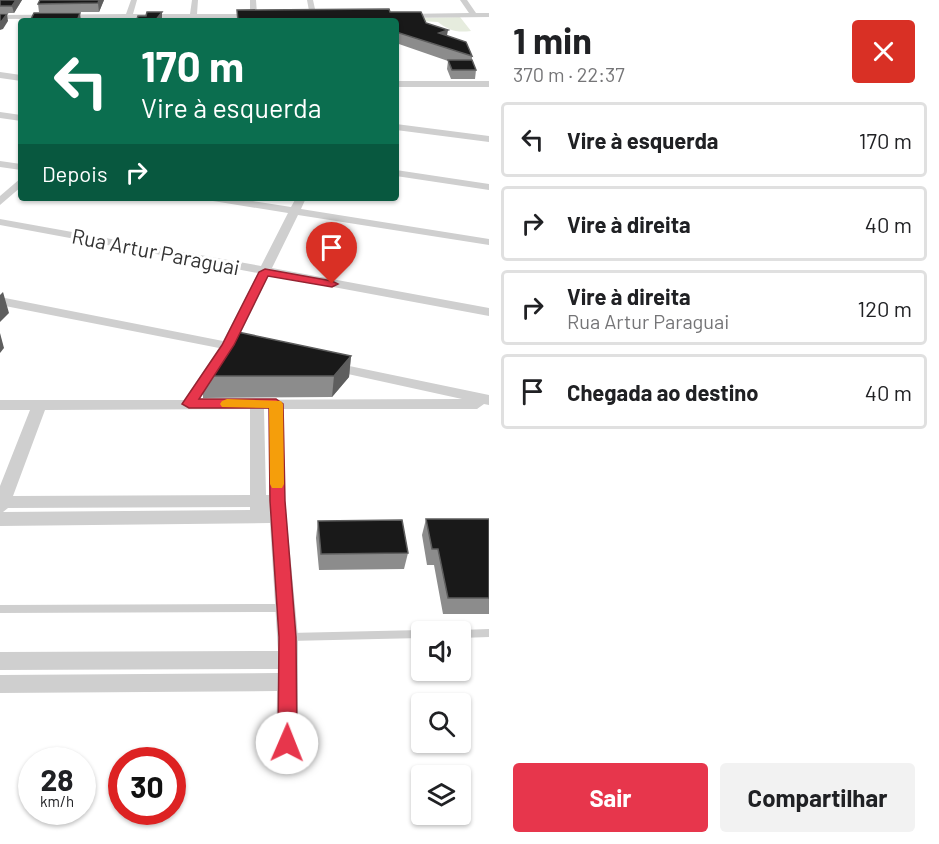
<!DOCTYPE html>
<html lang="pt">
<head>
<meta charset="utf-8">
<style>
  :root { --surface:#fff; --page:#f2f2f2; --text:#202124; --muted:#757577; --line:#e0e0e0; --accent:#e7364c }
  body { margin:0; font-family:Barlow,sans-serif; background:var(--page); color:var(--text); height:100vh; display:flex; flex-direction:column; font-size:22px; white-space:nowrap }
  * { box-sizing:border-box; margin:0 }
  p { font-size:20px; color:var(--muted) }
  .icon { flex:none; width:33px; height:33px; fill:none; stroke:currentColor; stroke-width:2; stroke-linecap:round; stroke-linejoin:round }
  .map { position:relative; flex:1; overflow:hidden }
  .drawer { display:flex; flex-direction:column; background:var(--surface); width:450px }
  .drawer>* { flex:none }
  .banner { position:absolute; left:18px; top:18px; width:381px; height:183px; border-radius:6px; box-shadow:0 2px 4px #0004; background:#0b6e4f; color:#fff; overflow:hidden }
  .fabs { position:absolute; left:411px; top:621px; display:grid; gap:12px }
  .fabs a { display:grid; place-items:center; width:60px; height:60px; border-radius:6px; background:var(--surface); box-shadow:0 2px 4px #0004; font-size:30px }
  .speed { position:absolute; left:18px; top:747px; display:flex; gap:12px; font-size:30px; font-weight:700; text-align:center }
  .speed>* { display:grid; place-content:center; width:78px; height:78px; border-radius:50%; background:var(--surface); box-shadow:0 2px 4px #0004; line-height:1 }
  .speed small { font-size:15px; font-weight:400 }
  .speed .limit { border:9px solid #d22; background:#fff; color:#111 }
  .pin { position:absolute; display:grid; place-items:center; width:51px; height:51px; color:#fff; margin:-62px -26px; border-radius:50% 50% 50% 0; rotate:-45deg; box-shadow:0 0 6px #0007 }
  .pin .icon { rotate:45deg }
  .me { position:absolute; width:66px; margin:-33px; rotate:1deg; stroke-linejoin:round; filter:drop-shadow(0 0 4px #0008) }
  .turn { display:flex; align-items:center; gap:21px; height:126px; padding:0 24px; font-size:27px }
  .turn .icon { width:78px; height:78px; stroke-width:2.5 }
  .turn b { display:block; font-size:42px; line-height:51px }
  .then { display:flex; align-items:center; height:57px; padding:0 24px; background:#0003; gap:12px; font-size:22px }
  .round { display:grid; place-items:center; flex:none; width:63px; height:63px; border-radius:6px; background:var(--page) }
  .head { display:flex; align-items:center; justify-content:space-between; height:102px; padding:0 24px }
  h1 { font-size:36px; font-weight:700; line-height:45px }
  .primary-button { display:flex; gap:12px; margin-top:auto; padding:12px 24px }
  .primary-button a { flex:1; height:69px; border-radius:6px; background:var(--accent); color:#fff; font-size:24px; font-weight:700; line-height:69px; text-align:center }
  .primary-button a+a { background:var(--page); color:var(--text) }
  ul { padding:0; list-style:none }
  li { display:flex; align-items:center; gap:18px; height:75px; margin:0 12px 9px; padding:0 12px; border:3px solid var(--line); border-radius:6px }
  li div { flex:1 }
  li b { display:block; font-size:22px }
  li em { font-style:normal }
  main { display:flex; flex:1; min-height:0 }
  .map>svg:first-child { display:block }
</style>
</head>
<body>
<main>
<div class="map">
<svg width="489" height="844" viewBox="0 0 489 844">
  <rect width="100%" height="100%" fill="#fff"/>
  <path fill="#e6ecde" d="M460,17l11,14c-15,2 -23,-1 -33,-9l-18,-1 -5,-3z"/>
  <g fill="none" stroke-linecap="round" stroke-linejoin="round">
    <g fill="#cfcfcf" fill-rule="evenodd">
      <path d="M283,604l3,1 2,3 -2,3 -3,1 -283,1v-8z"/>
      <path d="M489,629v8l-29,1v-6h-4l4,-2z"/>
      <path d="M422,630l4,2h-4v6l-133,3 -3,-1 -2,-3 2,-3 3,-1z"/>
    </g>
    <g fill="#cfcfcf" fill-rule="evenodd">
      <path d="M131,0h6l-4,14h57l2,-14h6l-1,14h53v-14h6l1,14 5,2 -4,2h-62l-3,3h-8l2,-3 -187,1v-4l126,-1z"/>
      <path d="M307,0h6l4,18 -7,-2z"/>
      <path d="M460,0h7l9,13h13v4l-87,1 -4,-2 4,-2 67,-1z"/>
      <path d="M0,72l21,3v6l-21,-3z"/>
      <rect x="396" y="81" width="93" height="6"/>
      <path d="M0,112l21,3v6l-21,-3z"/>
      <path d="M396,124l93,12v6l-93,-12z"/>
      <path d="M0,161l21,3v6l-21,-3z"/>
      <path d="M396,170l93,14v6l-93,-14z"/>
      <path d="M21,178v9l-21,18v-9z"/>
      <path d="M208,198h25l58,9 5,-9h10l-5,11 188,30v6l-191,-30 -26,53 217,40v8l-220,-41 -33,68 13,3 2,3 -7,4 -13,-2 -32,49 263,-1 -137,-30 -2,-3 7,-4 159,33v10l-5,-1 -7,5h-194l2,92 13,136v126l-3,8 -8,3 -8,-3 -3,-8 1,-72 -277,2v-18l278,-2v-4l-278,1v-18l278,-1 -8,-128 -270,3v-40l30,-76h-30v-10h184l35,-52 -219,-43v-8l223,44 35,-68 -258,-48v-6l261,47 27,-53 -75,-12zM250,409v86l-237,1 32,-86zM264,409h5v86h-3zM250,507v3l-247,2 5,-4z"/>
    </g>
  </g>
  <g fill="#8c8c8c">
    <path d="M0,0h22l-8,13h-14z"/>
    <path d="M40,0h64l-5,12h-60l-1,-8z"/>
    <path d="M237,10l153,2 36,11 21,13 25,20v4l4,10 -1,9h-24l-4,-10 1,-8 -52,-18v-22h-159z"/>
    <path d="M351,356l-2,21 -17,20 -129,1 -1,-22z"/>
    <path d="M426,519h63v95h-46l-9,-49h-7l-5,-30z"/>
    <path d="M318,521l90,32 -4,16 -85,1 -3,-32z"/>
  </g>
  <g fill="#5e5e5e">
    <path d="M16,0h6l-8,13 -2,-7z"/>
    <path d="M99,0h5l-5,12 -1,-9z"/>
    <path d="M162,12v9h-7z"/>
    <path d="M80,13l1,8h-4z"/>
    <path d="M7,14l1,7 -5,8 -3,1v-8z"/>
    <path d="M448,30l-2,11 -7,-8z"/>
    <path d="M3,292l6,21 -9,9v-27z"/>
    <path d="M0,333l4,15 -4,5z"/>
    <path d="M351,356l-2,21 -17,20 2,-21z"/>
  </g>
  <g fill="#191919" stroke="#5e5e5e" stroke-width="1.5">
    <path d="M0,0h16l-4,6h-12z"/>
    <path d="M40,0h59l-1,3 -60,1z"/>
    <path d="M389,9l1,3h31l5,11 22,7 -9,3 27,9 6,14 -76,-24v-11h-158l-1,-11z"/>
    <path d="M147,12h15l-7,9h-33l1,-2h14l1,-3h8z"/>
    <path d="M34,13h46l-3,8h-47z"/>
    <path d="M0,14h7l-6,8h-1z"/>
    <path d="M448,60h24l4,10h-24z"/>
    <path d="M233,331l118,25 -17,20h-132z"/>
    <path d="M426,519h63v79h-41l-10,-49h-6z"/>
    <path d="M402,520l6,33 -87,1 -3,-33z"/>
  </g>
  <path fill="#e7364c" stroke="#962331" stroke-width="1.5" d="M265,269l67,12 6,3 -6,3 -64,-11 -34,69 -35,54h77l7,5 2,97 11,136 1,106 -3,7 -7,2 -7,-2 -2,-7 1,-106 -9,-136 -1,-93h-80l-7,-4 40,-59 37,-73z"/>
  <path fill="#f59e0b" d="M227,399l54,2 2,3 1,80 -2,4h-10l-2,-4 -1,-76 -47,-1 -2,-3 2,-3z"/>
  <g text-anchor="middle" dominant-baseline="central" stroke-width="6" stroke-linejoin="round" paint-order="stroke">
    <g font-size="21" fill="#323232" stroke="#fff">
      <text transform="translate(156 251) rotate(11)">Rua Artur Paraguai</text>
    </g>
  </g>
</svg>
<div class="fabs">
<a><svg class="icon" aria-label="sound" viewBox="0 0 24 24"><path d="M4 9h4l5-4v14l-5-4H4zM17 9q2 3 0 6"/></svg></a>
<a><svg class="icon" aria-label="search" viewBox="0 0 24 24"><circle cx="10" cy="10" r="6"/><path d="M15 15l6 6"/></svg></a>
<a><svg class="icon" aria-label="layers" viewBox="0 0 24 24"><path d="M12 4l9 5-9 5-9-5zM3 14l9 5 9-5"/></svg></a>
</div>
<div class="speed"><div>28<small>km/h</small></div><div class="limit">30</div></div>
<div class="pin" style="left:332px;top:284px;background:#d93025"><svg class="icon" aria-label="arrive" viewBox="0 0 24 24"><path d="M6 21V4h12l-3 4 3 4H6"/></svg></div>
<svg class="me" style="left:287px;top:743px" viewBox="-20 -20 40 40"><circle r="19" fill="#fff"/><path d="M0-13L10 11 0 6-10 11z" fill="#e7364c"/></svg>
<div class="banner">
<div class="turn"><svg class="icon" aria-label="left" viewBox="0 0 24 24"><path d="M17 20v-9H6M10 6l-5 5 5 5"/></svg><div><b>170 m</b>Vire à esquerda</div></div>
<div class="then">Depois<svg class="icon" aria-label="right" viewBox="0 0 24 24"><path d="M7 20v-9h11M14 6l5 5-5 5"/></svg></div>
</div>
</div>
<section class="drawer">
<div class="head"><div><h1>1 min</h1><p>370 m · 22:37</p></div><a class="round" style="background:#d93025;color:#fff"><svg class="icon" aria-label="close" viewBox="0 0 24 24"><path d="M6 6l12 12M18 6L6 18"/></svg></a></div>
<ul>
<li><svg class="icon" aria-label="left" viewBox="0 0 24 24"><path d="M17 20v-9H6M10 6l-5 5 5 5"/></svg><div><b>Vire à esquerda</b></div><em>170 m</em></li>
<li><svg class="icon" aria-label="right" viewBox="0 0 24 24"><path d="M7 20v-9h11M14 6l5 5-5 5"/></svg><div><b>Vire à direita</b></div><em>40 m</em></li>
<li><svg class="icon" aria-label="right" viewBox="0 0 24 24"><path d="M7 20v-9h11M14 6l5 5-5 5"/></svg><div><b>Vire à direita</b><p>Rua Artur Paraguai</p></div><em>120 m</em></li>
<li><svg class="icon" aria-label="arrive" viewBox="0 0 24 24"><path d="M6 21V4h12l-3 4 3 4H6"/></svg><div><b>Chegada ao destino</b></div><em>40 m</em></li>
</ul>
<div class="primary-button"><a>Sair</a><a>Compartilhar</a></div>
</section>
</main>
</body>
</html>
